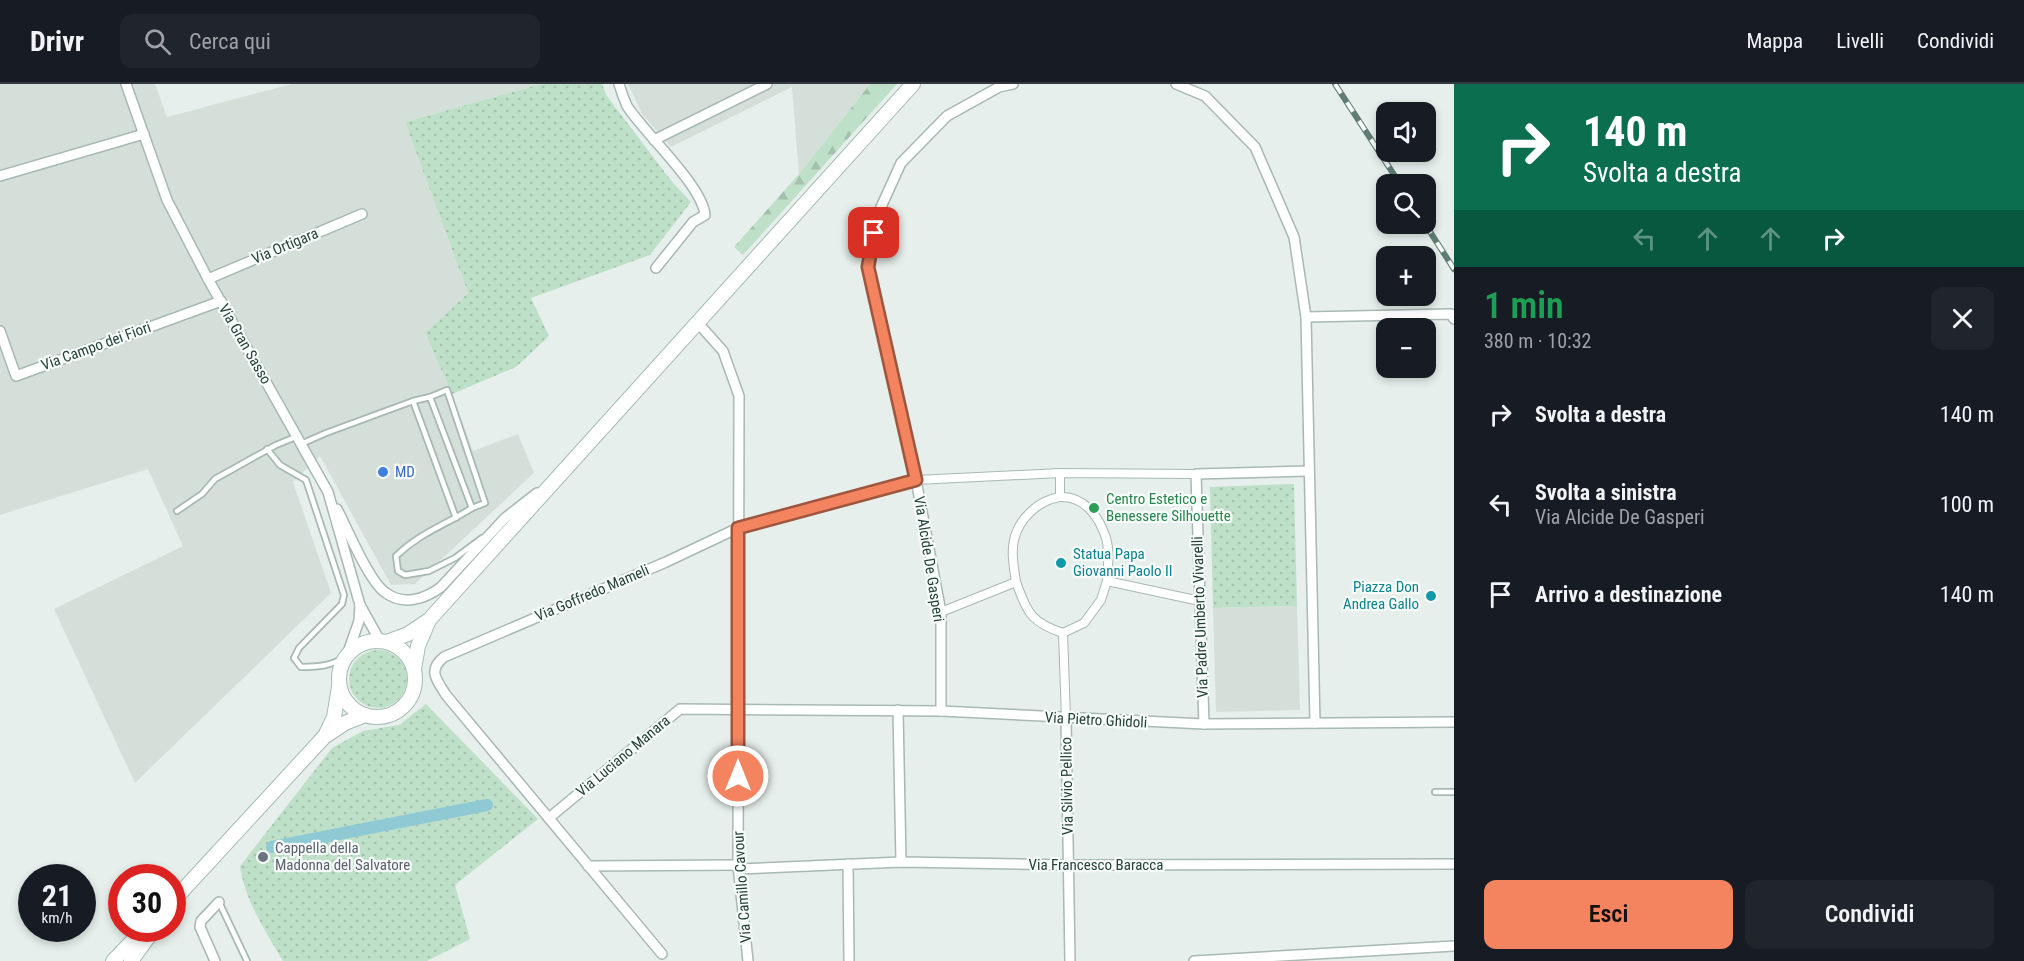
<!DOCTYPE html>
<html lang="it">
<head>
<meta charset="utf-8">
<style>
  :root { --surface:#171b24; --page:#20242c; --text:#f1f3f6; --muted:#9ea1a6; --line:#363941; --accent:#f4845f }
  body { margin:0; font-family:"Roboto Condensed",sans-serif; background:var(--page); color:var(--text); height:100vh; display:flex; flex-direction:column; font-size:22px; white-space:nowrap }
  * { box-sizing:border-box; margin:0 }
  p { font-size:20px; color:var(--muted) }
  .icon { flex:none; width:33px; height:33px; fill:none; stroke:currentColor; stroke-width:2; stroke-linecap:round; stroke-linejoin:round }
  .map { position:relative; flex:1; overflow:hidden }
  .drawer { display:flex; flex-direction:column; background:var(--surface); width:570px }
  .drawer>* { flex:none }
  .top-card { background:#0b6e4f; color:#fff; overflow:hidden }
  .fabs { position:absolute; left:1376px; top:18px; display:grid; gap:12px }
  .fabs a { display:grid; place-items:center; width:60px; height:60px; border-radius:12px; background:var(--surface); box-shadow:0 3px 9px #0003; font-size:30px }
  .speed { position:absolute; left:18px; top:780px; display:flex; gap:12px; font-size:30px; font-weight:700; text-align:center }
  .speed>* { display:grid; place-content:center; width:78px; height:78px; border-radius:50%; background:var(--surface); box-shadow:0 3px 9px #0003; line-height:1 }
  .speed small { font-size:15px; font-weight:400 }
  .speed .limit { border:9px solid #d22; background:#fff; color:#111 }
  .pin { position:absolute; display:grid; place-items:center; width:51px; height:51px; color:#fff; margin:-26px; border-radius:12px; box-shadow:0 3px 9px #0006 }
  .me { position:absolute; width:66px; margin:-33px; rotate:0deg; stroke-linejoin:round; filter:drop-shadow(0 0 4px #0008) }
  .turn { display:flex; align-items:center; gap:21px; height:126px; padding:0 30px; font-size:27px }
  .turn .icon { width:78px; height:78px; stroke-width:2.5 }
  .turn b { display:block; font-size:42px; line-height:51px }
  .lanes { display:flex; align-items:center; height:57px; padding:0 30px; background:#0003; justify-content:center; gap:30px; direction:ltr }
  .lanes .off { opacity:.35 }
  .round { display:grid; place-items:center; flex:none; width:63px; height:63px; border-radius:12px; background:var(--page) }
  .overview { display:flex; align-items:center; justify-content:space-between; height:102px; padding:0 30px }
  h1 { font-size:36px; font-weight:600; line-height:45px; color:#1e9e55 }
  .button { display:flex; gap:12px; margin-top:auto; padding:12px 30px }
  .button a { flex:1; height:69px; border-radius:12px; background:var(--accent); color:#111; font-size:24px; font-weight:600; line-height:69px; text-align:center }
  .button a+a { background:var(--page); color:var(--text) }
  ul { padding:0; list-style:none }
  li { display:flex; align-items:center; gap:18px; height:90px; padding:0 30px }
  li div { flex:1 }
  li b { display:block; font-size:22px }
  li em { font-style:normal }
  header { display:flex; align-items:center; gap:36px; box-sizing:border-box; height:84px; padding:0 30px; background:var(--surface); border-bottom:2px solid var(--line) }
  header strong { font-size:28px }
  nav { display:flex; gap:33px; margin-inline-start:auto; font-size:21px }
  .search { width:420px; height:54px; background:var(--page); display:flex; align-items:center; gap:15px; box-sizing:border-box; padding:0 21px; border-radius:12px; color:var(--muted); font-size:22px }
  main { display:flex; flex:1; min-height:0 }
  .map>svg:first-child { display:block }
</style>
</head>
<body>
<header>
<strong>Drivr</strong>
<div class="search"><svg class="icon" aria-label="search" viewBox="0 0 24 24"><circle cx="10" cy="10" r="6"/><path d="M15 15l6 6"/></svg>Cerca qui</div>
<nav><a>Mappa</a><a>Livelli</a><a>Condividi</a></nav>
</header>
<main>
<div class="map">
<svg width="1454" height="877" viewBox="0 0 1454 877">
  <defs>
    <pattern id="grass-dots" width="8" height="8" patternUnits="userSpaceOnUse" patternTransform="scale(1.5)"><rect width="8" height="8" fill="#bfe0c8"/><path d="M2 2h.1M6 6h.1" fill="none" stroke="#a4c1ad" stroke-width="1.8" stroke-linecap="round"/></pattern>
    <pattern id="forest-firs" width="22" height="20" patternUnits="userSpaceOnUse" patternTransform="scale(1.5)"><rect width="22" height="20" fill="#bfe0c8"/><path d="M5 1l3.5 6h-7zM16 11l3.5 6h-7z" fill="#a4c1ad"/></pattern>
  </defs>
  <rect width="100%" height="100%" fill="#e6efeb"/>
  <g fill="#d4dfda">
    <path d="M0,0h155l12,33 125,-33h249l-136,38 63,171 -43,40 27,61 21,57 45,-17 16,39 -119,111 -24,1 -71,-129 -27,26 38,111 -196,190 -81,-174 129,-63 -35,-77 -148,46z"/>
    <path d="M628,0h242l-71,90 -7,-87 -121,60 -29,-33z"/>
    <path d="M1297,522l3,104 -84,2 -3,-104z"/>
  </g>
  <g fill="url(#grass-dots)">
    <path d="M541,0h61l4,11 67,88 18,19 -41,53 -119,43 18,38 -33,31 -64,27 -27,-61 43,-40 -63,-171z"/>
    <path d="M1294,400l3,122 -84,2 -3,-121z"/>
    <circle cx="378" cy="595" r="29"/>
    <path d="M426,620l112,115 -83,66 15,54 -43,22h-144c-18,-31 -38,-60 -43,-95l92,-118 31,-17 36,-6z"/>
  </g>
  <path fill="url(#forest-firs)" d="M870,0h27l-154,171 -9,-8 65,-73z"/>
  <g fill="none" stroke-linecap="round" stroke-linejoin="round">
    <path stroke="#8ec9d4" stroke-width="12" d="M272,763l215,-42"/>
    <g stroke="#a8b8b2" stroke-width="8">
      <g id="service">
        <path d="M430,313l17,-7 38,113 -13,5"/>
        <path d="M413,317l43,117"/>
        <path d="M301,360l25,-11 87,-32 17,-4 42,111c-27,17 -52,25 -76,48l2,15 7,4 24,-4 26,-13 27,-20"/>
        <path d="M267,365l13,16 26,15 38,115 -2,9 -43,44 -5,10 7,9c17,0 31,-1 45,-11"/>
        <path d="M177,427l25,-17 13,-15 61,-34 22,-9"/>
        <path d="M1435,708h19"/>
        <path d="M219,818l28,59"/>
      </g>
    </g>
    <g stroke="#a8b8b2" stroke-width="10">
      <g id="pedestrian">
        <path d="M916,396l144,-7 136,1"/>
        <path d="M1060,413c24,-1 39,19 46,41 4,13 2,29 1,43"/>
        <path d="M1016,498c-2,-14 -5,-28 -2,-42 5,-22 25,-40 46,-43v-24"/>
        <path d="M941,528l75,-30c12,31 14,40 47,51"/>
        <path d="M1066,634l-3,-85 21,-10 17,-23 6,-19 93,20"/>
      </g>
    </g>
    <g stroke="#a8b8b2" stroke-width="12">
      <g id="minor">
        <path d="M126,0l41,116 41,79 120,213 32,113 20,36"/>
        <path d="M619,0c2,7 5,15 8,22 18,28 75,79 78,109l-12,7 -37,46"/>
        <path d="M1176,0l29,12 50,51 39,90 12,80 9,406"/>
        <path d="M654,56l113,-56"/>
        <path d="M0,92l144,-42"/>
        <path d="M208,195l154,-65"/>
        <path d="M1306,233l145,-3 3,5"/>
        <path d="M697,238l26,29 16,45 -1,469 10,96"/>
        <path d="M0,247l16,45 205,-75"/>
        <path d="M337,425c10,19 32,73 49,84 18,13 39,6 55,-6l64,-69 32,-25"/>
        <path d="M347,571l12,-34 1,-16"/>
        <path d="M898,626l3,152"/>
        <path d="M941,627v-99l-25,-132 -48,-213 9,-51 24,-53 46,-47 52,-29 14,-3"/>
        <path d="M1066,634l4,243"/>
        <path d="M1204,640l-8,-250 112,-3"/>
        <path d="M549,734l131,-109 261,2 263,13 250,-2"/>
        <path d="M848,780l1,97"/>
        <path d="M588,782l150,-1"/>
        <path d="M738,785l163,-7 167,3 386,-1"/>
        <path d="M662,870l-216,-259c-9,-15 -19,-24 -2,-38l222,-95 72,-34 178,-48"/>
        <path d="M215,877l-15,-34 1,-6 18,-19"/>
        <path d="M1194,877l260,-15"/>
      </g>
    </g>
    <g stroke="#a4bbb3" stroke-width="16">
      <g id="secondary">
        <circle cx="377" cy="595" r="38"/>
        <path d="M387,558l21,-8 21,-14 484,-536"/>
        <path d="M414,585l4,-23 11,-26"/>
        <path d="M326,650l8,-17 5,-30"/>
        <path d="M172,818l152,-165 21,-14 20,-8"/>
        <path d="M113,877l32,-33"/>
        <path d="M131,877l23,-32"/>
      </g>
    </g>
    <use href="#service" stroke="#fff" stroke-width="4.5"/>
    <use href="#pedestrian" stroke="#fff" stroke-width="8"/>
    <use href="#minor" stroke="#fff" stroke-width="9"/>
    <use href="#secondary" stroke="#fff" stroke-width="14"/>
    <g stroke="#5f7d75" stroke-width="6">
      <g id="rail">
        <path d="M1335,0l65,100"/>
        <path d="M1425,140l29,45"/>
      </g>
    </g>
    <use href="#rail" stroke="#f7fbf9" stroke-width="4" stroke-dasharray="11" stroke-linecap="butt"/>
  </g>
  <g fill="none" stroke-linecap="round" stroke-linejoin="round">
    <g stroke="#9f563e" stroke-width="15">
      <path id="route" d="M738,692v-248l178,-48 -48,-213 6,-34"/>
    </g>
    <use href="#route" stroke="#f4845f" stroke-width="10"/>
  </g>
  <circle fill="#3f7fe0" stroke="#f7fbf9" stroke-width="2" cx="383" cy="388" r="6"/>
  <circle fill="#2e9e5b" stroke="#f7fbf9" stroke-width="2" cx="1094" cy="424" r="6"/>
  <g fill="#0f9aa8" stroke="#f7fbf9" stroke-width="2">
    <circle cx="1061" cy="479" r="6"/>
    <circle cx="1431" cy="512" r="6"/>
  </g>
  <circle fill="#6b7280" stroke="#f7fbf9" stroke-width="2" cx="263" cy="773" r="6"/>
  <g text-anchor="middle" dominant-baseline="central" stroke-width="4.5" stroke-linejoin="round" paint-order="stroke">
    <g font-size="15" fill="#24423a" stroke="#f7fbf9">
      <text transform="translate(285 162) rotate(-23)">Via Ortigara</text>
      <text transform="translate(245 260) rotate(60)">Via Gran Sasso</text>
      <text transform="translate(96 262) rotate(-20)">Via Campo dei Fiori</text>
      <text transform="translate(929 475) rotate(81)">Via Alcide De Gasperi</text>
      <text transform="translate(592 509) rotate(-23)">Via Goffredo Mameli</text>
      <text transform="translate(1200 533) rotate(-92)">Via Padre Umberto Vivarelli</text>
      <text transform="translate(1096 636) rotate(3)">Via Pietro Ghidoli</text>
      <text transform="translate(623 672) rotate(-40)">Via Luciano Manara</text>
      <text transform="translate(1067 702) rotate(-91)">Via Silvio Pellico</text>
      <text x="1096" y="781">Via Francesco Baracca</text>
      <text transform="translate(742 803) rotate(-94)">Via Camillo Cavour</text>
    </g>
    <g font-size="15" fill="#366cbe" stroke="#f7fbf9" text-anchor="start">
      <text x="395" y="388">MD</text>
    </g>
    <g font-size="15" fill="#27864d" stroke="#f7fbf9" text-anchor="start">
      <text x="1106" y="415">Centro Estetico e<tspan x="1106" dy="17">Benessere Silhouette</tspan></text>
    </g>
    <g font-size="15" fill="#0d838f" stroke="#f7fbf9" text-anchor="start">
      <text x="1073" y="470">Statua Papa<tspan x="1073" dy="17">Giovanni Paolo II</tspan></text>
      <text x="1419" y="503" text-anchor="end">Piazza Don<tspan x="1419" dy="17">Andrea Gallo</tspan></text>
    </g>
    <g font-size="15" fill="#5b616d" stroke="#f7fbf9" text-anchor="start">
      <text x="275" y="764">Cappella della<tspan x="275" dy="17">Madonna del Salvatore</tspan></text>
    </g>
  </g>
</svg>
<div class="fabs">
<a><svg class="icon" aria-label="sound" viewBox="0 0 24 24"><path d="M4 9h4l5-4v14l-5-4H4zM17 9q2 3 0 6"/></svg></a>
<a><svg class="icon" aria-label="search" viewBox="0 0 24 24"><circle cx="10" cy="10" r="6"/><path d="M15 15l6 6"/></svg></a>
<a>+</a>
<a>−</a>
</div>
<div class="speed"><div>21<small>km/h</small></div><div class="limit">30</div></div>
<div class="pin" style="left:874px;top:149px;background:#d93025"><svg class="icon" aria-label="arrive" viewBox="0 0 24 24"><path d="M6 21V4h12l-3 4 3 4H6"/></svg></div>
<svg class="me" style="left:738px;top:692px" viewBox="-20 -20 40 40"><circle r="17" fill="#f4845f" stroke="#fff" stroke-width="3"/><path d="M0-11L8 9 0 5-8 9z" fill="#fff"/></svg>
</div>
<section class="drawer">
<div class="top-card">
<div class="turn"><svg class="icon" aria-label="right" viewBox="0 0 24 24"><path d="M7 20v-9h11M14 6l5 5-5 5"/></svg><div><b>140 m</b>Svolta a destra</div></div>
<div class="lanes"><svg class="icon off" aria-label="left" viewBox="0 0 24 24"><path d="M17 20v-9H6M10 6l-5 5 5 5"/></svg><svg class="icon off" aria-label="ahead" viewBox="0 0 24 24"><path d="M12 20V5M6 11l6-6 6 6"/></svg><svg class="icon off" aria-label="ahead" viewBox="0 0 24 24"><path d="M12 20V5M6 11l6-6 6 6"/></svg><svg class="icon" aria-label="right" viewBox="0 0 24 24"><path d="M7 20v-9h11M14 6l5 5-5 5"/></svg></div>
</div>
<div class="overview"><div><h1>1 min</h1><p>380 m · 10:32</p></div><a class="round"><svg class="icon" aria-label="close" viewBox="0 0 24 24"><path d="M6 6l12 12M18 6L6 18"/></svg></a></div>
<ul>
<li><svg class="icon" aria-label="right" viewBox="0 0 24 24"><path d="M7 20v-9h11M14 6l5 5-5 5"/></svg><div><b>Svolta a destra</b></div><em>140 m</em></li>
<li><svg class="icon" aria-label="left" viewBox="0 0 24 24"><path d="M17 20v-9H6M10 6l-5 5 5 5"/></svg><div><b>Svolta a sinistra</b><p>Via Alcide De Gasperi</p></div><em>100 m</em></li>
<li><svg class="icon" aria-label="arrive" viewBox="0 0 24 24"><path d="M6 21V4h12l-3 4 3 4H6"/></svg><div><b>Arrivo a destinazione</b></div><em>140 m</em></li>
</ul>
<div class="button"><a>Esci</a><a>Condividi</a></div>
</section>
</main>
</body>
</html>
